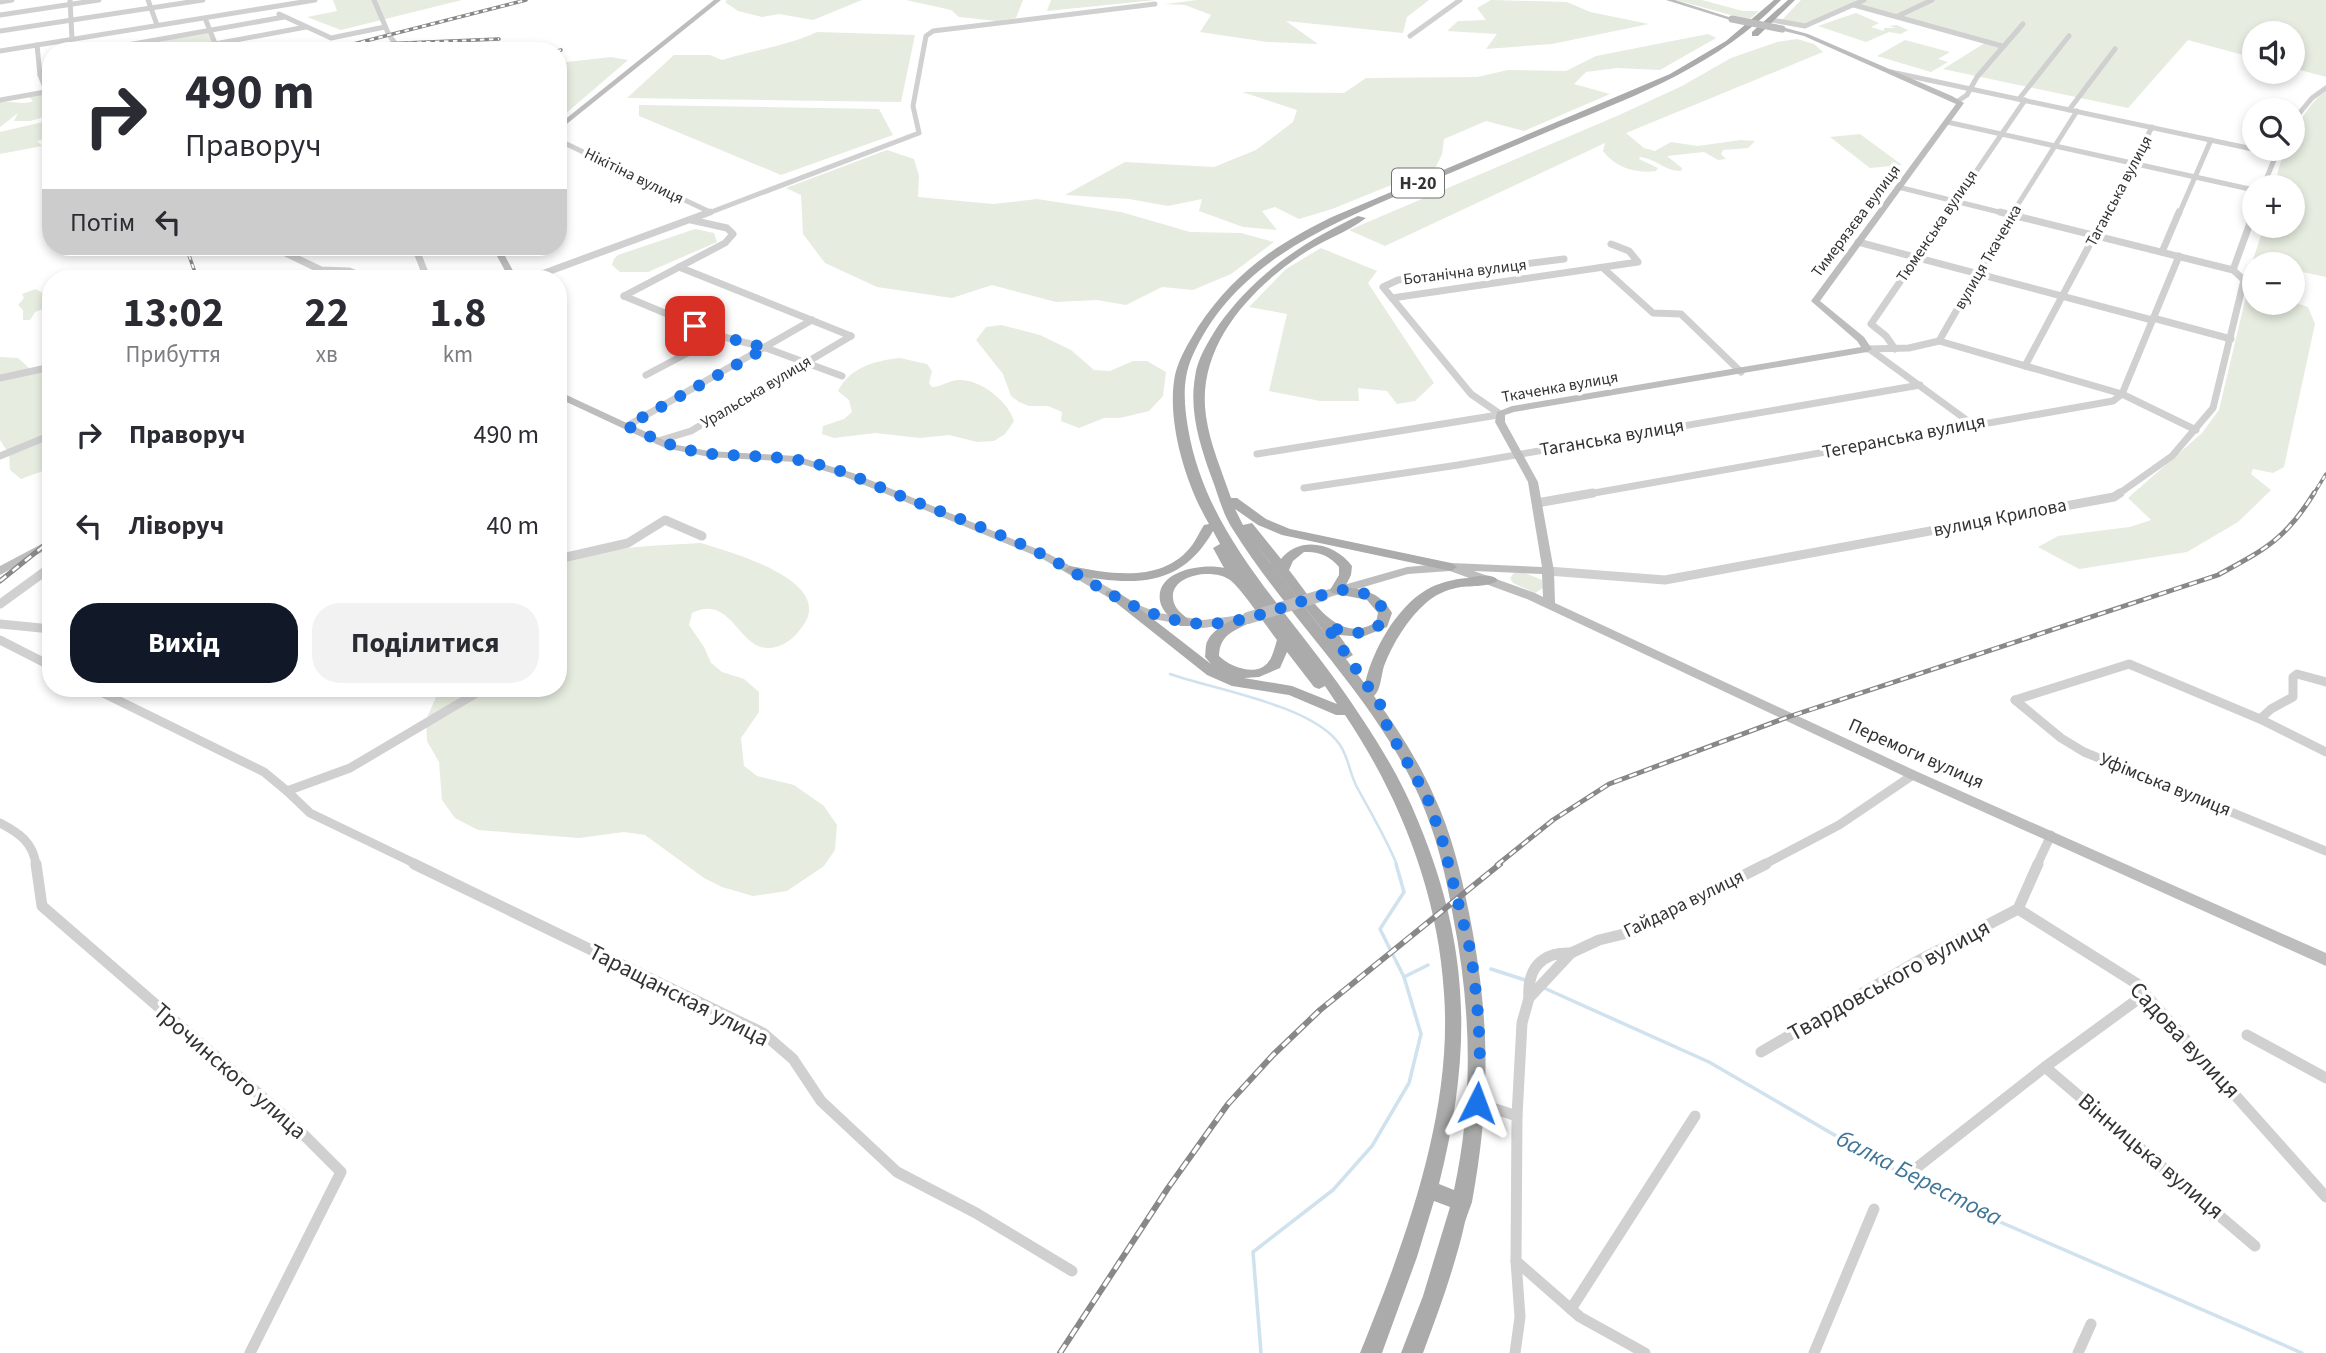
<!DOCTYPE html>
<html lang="uk">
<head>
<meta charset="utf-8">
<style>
  :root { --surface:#fff; --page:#f2f2f3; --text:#2b2b33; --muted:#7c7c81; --accent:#111827 }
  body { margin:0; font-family:"Source Sans 3",sans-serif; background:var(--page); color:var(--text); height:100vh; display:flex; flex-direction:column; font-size:26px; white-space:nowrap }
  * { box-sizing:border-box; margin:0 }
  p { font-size:23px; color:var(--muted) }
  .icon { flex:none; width:38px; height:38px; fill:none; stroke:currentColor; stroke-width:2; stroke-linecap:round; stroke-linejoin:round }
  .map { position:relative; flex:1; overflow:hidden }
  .panel { position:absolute; left:42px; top:270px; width:525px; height:427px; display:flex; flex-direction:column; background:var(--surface); border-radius:28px; box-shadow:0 4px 10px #0003 }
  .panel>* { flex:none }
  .top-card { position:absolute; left:42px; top:42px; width:525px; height:214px; border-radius:28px; box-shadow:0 4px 10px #0003; background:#fff; color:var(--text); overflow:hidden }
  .fabs { position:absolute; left:2242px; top:21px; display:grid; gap:14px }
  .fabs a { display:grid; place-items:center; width:63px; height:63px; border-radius:50%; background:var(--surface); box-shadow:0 4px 10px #0003; font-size:35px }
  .pin { position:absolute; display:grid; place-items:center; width:60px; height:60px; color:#fff; margin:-30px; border-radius:14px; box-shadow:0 4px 10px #0006 }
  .me { position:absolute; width:77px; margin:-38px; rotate:3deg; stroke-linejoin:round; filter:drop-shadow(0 0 5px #0008) }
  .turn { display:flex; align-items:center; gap:24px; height:147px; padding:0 28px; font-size:32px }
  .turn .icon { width:91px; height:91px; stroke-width:2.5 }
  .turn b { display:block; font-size:49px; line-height:60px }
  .then { display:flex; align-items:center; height:66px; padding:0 28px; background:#0003; gap:14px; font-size:26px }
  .eta { display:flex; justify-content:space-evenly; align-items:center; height:119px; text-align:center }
  .eta b { font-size:42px; font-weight:700; line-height:49px }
  .action { display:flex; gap:14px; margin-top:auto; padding:14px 28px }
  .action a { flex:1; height:80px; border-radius:28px; background:var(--accent); color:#fff; font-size:28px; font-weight:700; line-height:80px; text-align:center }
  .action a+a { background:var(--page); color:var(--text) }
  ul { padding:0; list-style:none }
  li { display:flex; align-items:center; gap:21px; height:91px; padding:0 28px }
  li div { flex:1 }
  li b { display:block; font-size:26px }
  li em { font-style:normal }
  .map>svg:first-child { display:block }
</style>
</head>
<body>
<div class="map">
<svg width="2326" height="1353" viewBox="0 0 2326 1353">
  <rect width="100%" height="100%" fill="#fff"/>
  <g fill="#e6ecdf">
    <path d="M333,0h129l-121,30 -34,-13 30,-6z"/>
    <path d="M727,0h135l-49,20 -34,-6 -17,3 -24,-6 -13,-9z"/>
    <path d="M906,0h117l-7,18 -19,3 -38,-4 -8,-7z"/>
    <path d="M1051,0h105l-109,11z"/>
    <path d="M1197,0h232l-22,17 -4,16 -117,-12 32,23 -51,-2 -67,-10 11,-17 -26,-10 -20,-1z"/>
    <path d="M1491,0l76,2 23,10 59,12 -97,20 -66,5 11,-15 -50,-3 11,-10 28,-1 -9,-12z"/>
    <path d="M1676,0h26l41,11h16l-10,9z"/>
    <path d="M1801,0h54l4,1 -56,25 -21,-6z"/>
    <path d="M1866,0h460v77l-33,-9 -1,-35h-38v25l-66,-18 -60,68 -185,-39 42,-26 -128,-39z"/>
    <path d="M1856,13l23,10 -8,4 13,4v-3h12l-7,-2 8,-1 11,5 -7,4 -12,-2 -23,10 -48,-16z"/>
    <path d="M208,32l5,12 -39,7h-45l-1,-5z"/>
    <path d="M817,32l98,3 -14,67 -274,-4 47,-43h36l12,5c31,-10 65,-14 95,-28z"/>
    <path d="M1708,34l8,4 -56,32 -43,-2 -31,4 -12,12 36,10 -86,37 -38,-10 -42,18 -2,15 -6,13 -104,42 -33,10 -24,-12 -13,4 15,19 -34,-3 -44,-16 3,-12 -34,7 -39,-7 -64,-4 60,-33 89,5 42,-17 37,-28 4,-12 -55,-18 102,1 22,-15 111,-1 31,-7 58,1 30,-15z"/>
    <path d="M1797,39l17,5 9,8 -197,81 18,15 11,3 16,-9 27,4 43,-6 14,1 -7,7 -25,2 -2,4 5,5 -8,1 -14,-8 -37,4 15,12 -1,3c-17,0 -24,-12 -41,-14l-1,2 19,9 -2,3c-21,3 -41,-4 -53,-20l2,-8 -220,103 -36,-16 268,-114 65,-30 49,-28 46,-16z"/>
    <path d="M1905,40l45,12 -12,7 10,3 -17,10 -54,-16z"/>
    <path d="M611,57l17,3 -70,60v-57z"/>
    <path d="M2326,91v186l-33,-7 -1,-6h-22l-17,-4 11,-34h28v-39h-18l6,-23 7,-15h5c1,-21 17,-46 34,-58z"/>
    <path d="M51,93v22l-21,6h-16l4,-8 -18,14v-25c11,-2 23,4 33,-1l-4,-4z"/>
    <path d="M639,105l240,4 14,26 -112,40 -142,-59z"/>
    <path d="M51,120v17l-14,4 5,5 -42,8v-22z"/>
    <path d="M1860,134l42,31 -32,3 -40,-31z"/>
    <path d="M887,150l27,9 5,17 -1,21 75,7 44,-5 84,13 69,20 51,1 33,9 -43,32 -38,16 -31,-3 -36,18 -29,-5 -41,2 -64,-17 -40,13 -75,-11 -52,-24 -22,-29 -2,-39 -15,-7z"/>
    <path d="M695,229l19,4 3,9 -69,30h-28l-8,-7 2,-6 4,-4z"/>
    <path d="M1321,248l56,23 -9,12 66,100 -19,18 -18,3 -10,-13 -29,-3 1,13h-39l-51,-10 18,-77 -38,-7 37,-38z"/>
    <path d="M36,289l8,5h7v12l-16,6 -5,8h-7v-10l-5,-5 6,-7 -2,-4z"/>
    <path d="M2246,296h8v7l39,-1 15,5 7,17 -31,143 -11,6 -20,-4 -2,5 20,16 -33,32 -51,30 -108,17 -41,-22 20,-11 72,-9 21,-7 -23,-22 74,-65 17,-23z"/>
    <path d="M1001,325l39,10 31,15 23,20 16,1 23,-10h14l19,11 -3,24 -14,15 -29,7h-16l-25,10 -18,-7 1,-9 -14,-6h-19l-10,-4 -8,-6 -8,-22 -27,-34 10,-13z"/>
    <path d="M0,357l18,1 12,11 21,5v94l-30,11 -11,-9 -1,-16 -9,-14z"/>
    <path d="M900,358l27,6 5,7 -3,12 3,4c10,0 17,-7 27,-7 21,-1 49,21 55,41l-9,13 -11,7 -17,1 -28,-7 -29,3 -45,-5 -41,5 -12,-4 1,-8 21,-7 8,-7 -3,-12 -11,-9c12,-24 39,-31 62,-33z"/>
    <path d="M701,543c28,9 127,35 105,78 -6,10 -15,21 -27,25 -40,15 -44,-55 -87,-33l-3,12 15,22 7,16 11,9 22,7 15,13v20l-18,26 3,28 13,10 37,9 30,21 13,19 -2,25 -11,16 -37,25 -34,5 -31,-9 -18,-9 -59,-43 -21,-3 -45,6 -101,-8 -23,-12 -13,-18 -3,-38 -12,-21 -1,-21 14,-32h118v-123c44,-19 96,-19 143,-22z"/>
    <path d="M1514,573h11l17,7 1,8 -8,5 -22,-10 -3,-5z"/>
  </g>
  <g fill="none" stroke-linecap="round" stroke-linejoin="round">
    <path stroke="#cfe2ee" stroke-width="2.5" d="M1170,674c45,16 143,31 170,71 9,13 10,31 18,44 14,26 28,49 39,76"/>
    <g stroke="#cfe2ee" stroke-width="3.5">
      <path d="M1491,969l34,11"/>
      <path d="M1404,977l24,-12"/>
      <path d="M1544,988l165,74 184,107 98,49 311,135"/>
      <path d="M1261,1353l-8,-101 80,-62 39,-44 37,-63 12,-49 -17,-57 -24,-48 24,-37 -8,-28"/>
    </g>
    <g stroke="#d0d0d0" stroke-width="5">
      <path d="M70,0l2,39"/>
      <path d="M148,0l9,25"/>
      <path d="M374,0l15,35 12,16"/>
      <path d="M0,2l12,-2"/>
      <path d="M1854,5l148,41"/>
      <path d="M279,14l52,24 54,-11"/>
      <path d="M0,15l99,-15"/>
      <path d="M1898,16l34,-16"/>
      <path d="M205,18l13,33"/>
      <path d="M1772,20l33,6 59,-26"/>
      <path d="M0,31l203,-31"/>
      <path d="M1410,36l50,-36"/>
      <path d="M37,45l3,30 7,17"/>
      <path d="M0,51l315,-51"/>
      <path d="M94,51l190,-34"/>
      <path d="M177,51l129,-24"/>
      <path d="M1891,72l385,82"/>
      <path d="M40,75l11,-2"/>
      <path d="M2019,99l50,-63"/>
      <path d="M0,100l51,-9"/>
      <path d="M1958,101l9,-6 10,-18 46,-53"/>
      <path d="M2069,110l46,-61"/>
      <path d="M1947,122l307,68"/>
      <path d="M2292,122l20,-24 14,-10"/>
      <path d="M558,140l152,72"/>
      <path d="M1898,187l109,27"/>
      <path d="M2263,187l15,-37"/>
      <path d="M706,214l213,-81 -6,-27 13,-70 7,-5 222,-27"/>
      <path d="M1947,214l78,-114"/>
      <path d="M2012,214l65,-103"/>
      <path d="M2106,214l46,-87"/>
      <path d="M2179,214l32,-74"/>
      <path d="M2253,214l1,-3"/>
    </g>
    <g stroke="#d0d0d0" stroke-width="7">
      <path d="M2000,212l233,58 11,10 -31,128 -41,48 -55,39"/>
      <path d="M1858,242l294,78"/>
      <path d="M273,247l48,23 28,1 18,7"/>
      <path d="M415,247l12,31"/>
      <path d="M2162,252l17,-40"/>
      <path d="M679,267l172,69"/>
      <path d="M1603,268l50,45 28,1 60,58"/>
      <path d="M2233,270l21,-58"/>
      <path d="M531,278l179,-66"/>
      <path d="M624,296l96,40 46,12 76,28"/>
      <path d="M624,296l101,-53 8,-9 -6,-6 -36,-8"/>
      <path d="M1392,298l246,-36 -9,-11 -18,-7"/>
      <path d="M2153,318l78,21"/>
      <path d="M1939,341l183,53 74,36"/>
      <path d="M1867,349l42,-1 30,-7 74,-129"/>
      <path d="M1895,349l-9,-13 -15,-12 77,-112"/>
      <path d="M1872,351l100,73"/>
      <path d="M2025,366l82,-154"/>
      <path d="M646,375l74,-39"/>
      <path d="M0,378l51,-11"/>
      <path d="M1500,414l-29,-20 -88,-107 15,-7 166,-21"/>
      <path d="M627,426l185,-106"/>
      <path d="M658,441l33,-10 160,-95"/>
      <path d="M1257,454l241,-39"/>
      <path d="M0,456l51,-21"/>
      <path d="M1304,488l154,-23 462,-80"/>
      <path d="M1583,495l530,-94 9,-7 57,-138"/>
    </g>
    <g stroke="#d0d0d0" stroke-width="9">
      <path d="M1537,503l56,-10"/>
      <path d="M558,559l70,-16 37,-23 37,16"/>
      <path d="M1548,571l117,9 449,-83 6,-4"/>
      <path d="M0,604l51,-37"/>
      <path d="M0,624l51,5"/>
      <path d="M0,640l51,26"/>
      <path d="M558,644l3,-2"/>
      <path d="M93,688l171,84 23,19 63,-23 135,-80"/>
      <path d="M2015,700l46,38 23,14 242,99"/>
      <path d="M2015,700l114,-36 131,55 66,33"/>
      <path d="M2260,719l11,-10 22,-12v-20l4,-3 29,8"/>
      <path d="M287,791l23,22 108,52"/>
      <path d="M0,823c19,10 33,19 36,42"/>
      <path d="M1763,865l76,-40 74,-50"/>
      <path d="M2037,865l14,-30"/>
    </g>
    <g stroke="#d0d0d0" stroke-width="11">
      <path d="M36,864l6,42 248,215 51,51 -91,181"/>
      <path d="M414,864l349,169 30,26 28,42 76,71 79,41 96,58"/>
      <path d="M2038,864l-20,45 124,78 3,7 181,203"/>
      <path d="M1529,998c-2,-29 12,-46 42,-45"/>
      <path d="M2247,1035l79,43"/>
      <path d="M1761,1052l155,-90 102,-53"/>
      <path d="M2045,1067l210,179"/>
      <path d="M1477,1103l40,13 -1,145 64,56 65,36"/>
      <path d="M1517,1116l5,-93 7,-25 42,-45 28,-13 33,-8 134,-68"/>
      <path d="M1915,1169l130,-102 100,-73"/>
      <path d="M1571,1309l124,-193"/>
      <path d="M1515,1353l5,-36 -4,-56"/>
      <path d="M1814,1353l60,-144"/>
      <path d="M2078,1353l13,-29"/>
    </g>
    <g fill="#bdbdbd" fill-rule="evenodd">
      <path d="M714,0h7l-163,131v-6z"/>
      <path d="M1666,0h9l60,19 -5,1z"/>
      <path d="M1782,27l26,7 144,62 12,7 -144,198 44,36 8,12 -5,3 -353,60 -9,3v7l33,60 16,89 1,32 363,169 408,181v13l-418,-188 -381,-179 -77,-28 -42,3 -85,25 -6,-4 2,-3 88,-25 44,-4 91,4 -14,-85 -33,-60 2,-10 15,-6 349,-59 -4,-6 -46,-40 145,-197 -152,-68 -24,-6zM1474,571l68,3 1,23 -8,-4z"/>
      <path d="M492,247h8l17,31h-8z"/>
      <path d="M558,391l114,53 37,7 87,5 57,17 196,81 92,52 18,7 44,7 39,-5 6,4 -6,4 -39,5 -50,-9 -20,-7 -92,-54 -196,-81 -50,-15 -86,-5 -44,-9 -107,-50z"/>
      <path d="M51,539v8l-51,28v-9z"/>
    </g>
    <g fill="#ababab" fill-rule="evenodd">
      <path d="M1774,0h7c-60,63 -142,95 -222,127 -50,21 -99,42 -149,63 -86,37 -177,74 -218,167 -10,23 -8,47 -4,71 17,102 91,173 149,254 31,44 61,89 81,139 53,127 54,232 21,363l15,6c20,-92 17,-183 -1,-274 -7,-41 -17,-82 -34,-120 -45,-100 -129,-175 -187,-268 -10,-16 -14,-34 -21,-52 -11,-31 -22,-65 -16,-99 2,-18 13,-35 23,-51 36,-51 83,-83 140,-110l8,2c-18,14 -45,23 -65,37 -53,36 -105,93 -95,161 4,29 16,55 25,82h6l29,21 24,10 161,34 6,4 -6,4 -169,-36 -24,-10 -23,-16 8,16 9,-2 29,36c19,-24 54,-16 71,7l-1,9 -6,12c21,3 36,6 47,26l-5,14 -25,10 -23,-2 14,20 -7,4 19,25c7,-33 31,-76 61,-94 12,-7 27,-11 42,-12 10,-2 23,-5 30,2 -9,8 -29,5 -42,8 -10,2 -21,7 -29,14 -19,16 -34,41 -43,64 -3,9 -3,24 -10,30 23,32 44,64 60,100 17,36 27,77 35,117 21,103 22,185 3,289 -2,6 -5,13 -7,20 -10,45 -26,88 -42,131h-22l22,-57 27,-89 -16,-6 -17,56 -35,96h-22c45,-111 93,-239 84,-360 -6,-100 -44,-196 -99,-278h-9l-47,-20 -57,-9 -25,-11 -102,-81 2,-3h10l94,73 -6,-7c1,-6 0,-13 3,-17 6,-12 32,-27 45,-25l2,3 -2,3c-18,10 -33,12 -34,35 11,11 39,22 50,5 4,-5 6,-15 8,-21 -11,-14 -35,-51 -47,-60 -17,-13 -65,-5 -56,23 3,9 12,13 18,20l-2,3h-10c-8,-7 -18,-14 -20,-25 -5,-31 44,-38 64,-33l-11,-20 7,-4 -7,-13c-26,46 -62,55 -113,48 -11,-1 -28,-2 -36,-9l6,-4c41,8 94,18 123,-22 4,-6 7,-13 11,-19l5,-1c-23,-39 -43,-103 -34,-149 4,-17 14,-33 23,-48 36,-54 77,-82 134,-110l338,-143 56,-33zM1254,542l67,86 6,8zM1304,552c15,-1 26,4 35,15v8l-9,15 2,3 35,7 11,13 -2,9c-39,25 -66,-26 -87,-52l4,-9zM1287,652l27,35 5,2 6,-3 12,18 -45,-18 -48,-8 15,-1 21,-9z"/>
      <path d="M1788,0h7l-37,36h-6v-4z"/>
    </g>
    <g stroke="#888" stroke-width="3.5">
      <g id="rail-far2">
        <path d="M381,44l118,-5"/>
        <path d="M326,51l200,-51"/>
        <path d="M558,51l3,-1"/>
        <path d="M186,247l11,31"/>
        <path d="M2313,495l13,-21"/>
      </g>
    </g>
    <g stroke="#888" stroke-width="5">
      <g id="rail-far1">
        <path d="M0,581l51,-41"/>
        <path d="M1497,865l56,-45 56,-36 179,-67 430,-142c46,-25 68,-36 96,-82"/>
      </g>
    </g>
    <g stroke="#888" stroke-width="6">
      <path id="rail" d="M1060,1353l108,-165 60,-84 45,-49 47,-45 180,-146"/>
    </g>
    <use href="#rail-far2" stroke="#fff" stroke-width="2" stroke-dasharray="4.5" stroke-linecap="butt"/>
    <use href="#rail-far1" stroke="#fff" stroke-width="2.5" stroke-dasharray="8" stroke-linecap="butt"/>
    <use href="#rail" stroke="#fff" stroke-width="3.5" stroke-dasharray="10" stroke-linecap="butt"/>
    <path stroke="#bdbdbd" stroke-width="7" d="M1732,19l50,10"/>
    <path stroke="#bdbdbd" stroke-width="12" d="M1248,618l75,-23"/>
  </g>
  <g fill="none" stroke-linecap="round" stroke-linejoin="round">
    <path stroke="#1a73e8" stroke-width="12" stroke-dasharray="0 21.6" d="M695,326l25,10 46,12 -139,78c28,13 54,25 85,28 35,3 71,1 105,10 32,8 63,24 94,36 45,18 93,34 136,57 45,24 86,57 138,65 44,8 87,-12 128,-24 8,-2 18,-7 26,-8 68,-1 53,65 -13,35l54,79 8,25 39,68 15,42 29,114 6,48 3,47 -3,55"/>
  </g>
  <g text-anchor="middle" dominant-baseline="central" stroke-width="7" stroke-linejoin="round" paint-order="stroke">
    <g font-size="16" fill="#333" stroke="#fff">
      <text transform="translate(634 176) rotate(26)">Нікітіна вулиця</text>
      <text transform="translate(2119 191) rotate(-62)">Таганська вулиця</text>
      <text transform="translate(1856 221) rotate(-53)">Тимерязєва вулиця</text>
      <text transform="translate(1937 226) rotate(-56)">Тюменська вулиця</text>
      <text transform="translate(1988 257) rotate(-60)">вулиця Ткаченка</text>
      <text transform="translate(1465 272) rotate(-7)">Ботанічна вулиця</text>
      <text transform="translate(1560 387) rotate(-10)">Ткаченка вулиця</text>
      <text transform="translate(756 392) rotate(-31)">Уральська вулиця</text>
    </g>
    <rect fill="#fff" stroke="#707070" stroke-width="2" x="1392" y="168.5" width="52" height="29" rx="5"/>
    <g font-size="18" font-weight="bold" fill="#333">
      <text x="1418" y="183">Н-20</text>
    </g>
    <g font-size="19" fill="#333" stroke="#fff">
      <text transform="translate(1904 437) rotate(-11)">Тегеранська вулиця</text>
      <text transform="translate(1612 438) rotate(-10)">Таганська вулиця</text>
      <text transform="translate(2000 518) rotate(-11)">вулиця Крилова</text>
      <text transform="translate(1916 754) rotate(24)">Перемоги вулиця</text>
      <text transform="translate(2165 785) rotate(22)">Уфімська вулиця</text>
      <text transform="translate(1684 904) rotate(-26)">Гайдара вулиця</text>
    </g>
    <g font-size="23" fill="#333" stroke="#fff">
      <text transform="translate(1889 980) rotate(-29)">Твардовського вулиця</text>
      <text transform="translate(679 995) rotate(27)">Таращанская улица</text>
      <text transform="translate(2185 1040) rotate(47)">Садова вулиця</text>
      <text transform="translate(230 1071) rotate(41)">Трочинского улица</text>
      <text transform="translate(2151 1156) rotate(40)">Вінницька вулиця</text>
    </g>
    <g font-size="24" font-style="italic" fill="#3f7597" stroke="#fff">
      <text transform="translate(1919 1178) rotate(27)">балка Берестова</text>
    </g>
  </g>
</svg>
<div class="fabs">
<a><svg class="icon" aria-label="sound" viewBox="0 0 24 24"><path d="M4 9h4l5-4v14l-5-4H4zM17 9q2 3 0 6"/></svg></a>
<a><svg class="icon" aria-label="search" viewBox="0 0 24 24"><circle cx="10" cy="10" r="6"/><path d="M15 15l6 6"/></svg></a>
<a>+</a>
<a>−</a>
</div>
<div class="pin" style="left:695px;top:326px;background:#d93025"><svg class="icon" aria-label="arrive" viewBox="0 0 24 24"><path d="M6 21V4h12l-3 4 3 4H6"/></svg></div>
<svg class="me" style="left:1477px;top:1103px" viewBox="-20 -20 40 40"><path d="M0-17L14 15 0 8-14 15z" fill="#1a73e8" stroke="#fff" stroke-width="4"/></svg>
<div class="top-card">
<div class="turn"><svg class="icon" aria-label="right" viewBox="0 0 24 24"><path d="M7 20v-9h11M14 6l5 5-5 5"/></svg><div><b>490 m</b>Праворуч</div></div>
<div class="then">Потім<svg class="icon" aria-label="left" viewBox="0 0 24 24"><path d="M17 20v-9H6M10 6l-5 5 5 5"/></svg></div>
</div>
<section class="panel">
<div class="eta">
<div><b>13:02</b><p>Прибуття</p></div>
<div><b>22</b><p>хв</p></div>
<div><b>1.8</b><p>km</p></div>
</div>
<ul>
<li><svg class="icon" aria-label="right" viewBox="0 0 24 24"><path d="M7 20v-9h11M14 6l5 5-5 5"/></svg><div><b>Праворуч</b></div><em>490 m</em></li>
<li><svg class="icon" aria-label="left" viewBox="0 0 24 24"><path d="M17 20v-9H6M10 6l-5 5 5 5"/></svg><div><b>Ліворуч</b></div><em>40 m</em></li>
</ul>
<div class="action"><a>Вихід</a><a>Поділитися</a></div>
</section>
</div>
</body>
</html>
